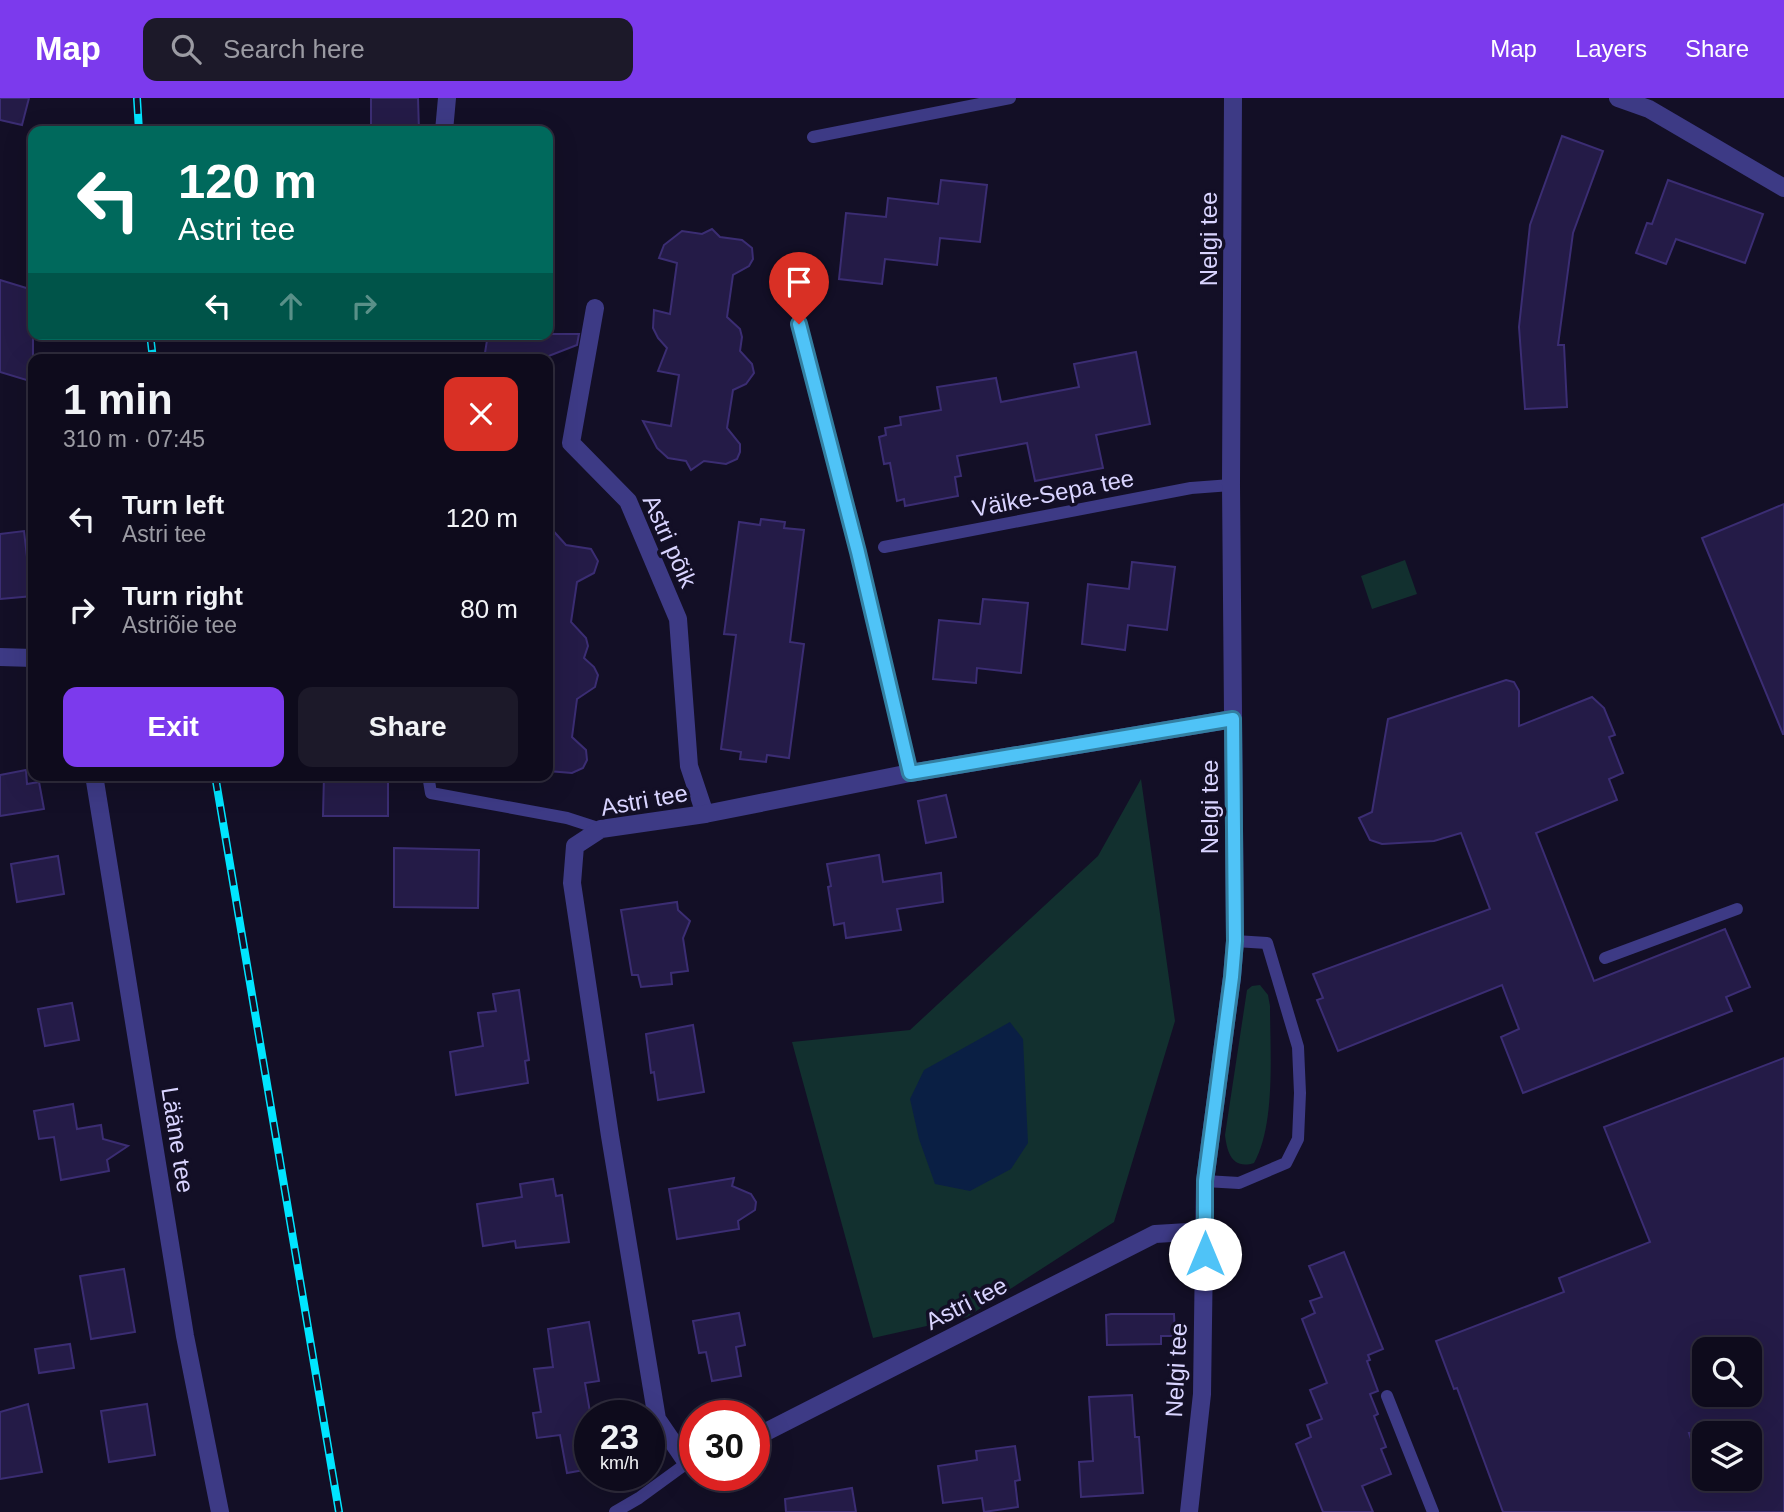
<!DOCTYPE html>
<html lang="en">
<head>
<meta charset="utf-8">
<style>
  :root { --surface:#0e0b1c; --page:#1c1929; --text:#f1f3f6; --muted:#9b9ba3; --line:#2e2b3b; --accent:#7c3aed }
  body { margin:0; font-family:Helvetica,sans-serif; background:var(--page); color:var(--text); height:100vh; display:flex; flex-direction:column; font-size:26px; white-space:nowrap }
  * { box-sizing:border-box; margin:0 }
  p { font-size:23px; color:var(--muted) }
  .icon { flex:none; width:38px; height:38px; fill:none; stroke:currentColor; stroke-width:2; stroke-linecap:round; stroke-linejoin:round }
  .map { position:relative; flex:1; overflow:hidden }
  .sheet { position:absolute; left:28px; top:256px; width:525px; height:427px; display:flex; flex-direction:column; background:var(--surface); border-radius:14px; box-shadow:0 7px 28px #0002,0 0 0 2px var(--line) }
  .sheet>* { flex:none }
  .guide { position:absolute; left:28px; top:28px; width:525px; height:214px; border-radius:14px; box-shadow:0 7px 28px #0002,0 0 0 2px var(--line); background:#00695c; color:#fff; overflow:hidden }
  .buttons { position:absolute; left:1692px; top:1239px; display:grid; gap:14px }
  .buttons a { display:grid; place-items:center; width:70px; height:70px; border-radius:14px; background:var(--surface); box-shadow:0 7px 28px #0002,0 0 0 2px var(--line); font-size:35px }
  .speed { position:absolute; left:574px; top:1302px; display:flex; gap:14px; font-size:35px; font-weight:700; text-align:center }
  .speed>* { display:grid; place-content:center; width:91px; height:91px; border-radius:50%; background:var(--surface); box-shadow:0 7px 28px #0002,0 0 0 2px var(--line); line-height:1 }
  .speed small { font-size:18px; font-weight:400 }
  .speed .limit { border:10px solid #d22; background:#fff; color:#111 }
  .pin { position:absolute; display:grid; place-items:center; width:60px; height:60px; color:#fff; margin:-72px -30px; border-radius:50% 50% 50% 0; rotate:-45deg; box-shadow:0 0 7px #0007 }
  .pin .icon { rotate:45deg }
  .me { position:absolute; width:77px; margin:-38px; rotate:0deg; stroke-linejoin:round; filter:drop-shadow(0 0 5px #0008) }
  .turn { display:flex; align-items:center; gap:24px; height:147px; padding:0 35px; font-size:32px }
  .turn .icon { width:91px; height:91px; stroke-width:2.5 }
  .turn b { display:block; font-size:49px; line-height:60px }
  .lanes { display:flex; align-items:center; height:66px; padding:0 35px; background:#0003; justify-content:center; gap:35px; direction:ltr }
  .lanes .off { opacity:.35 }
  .round { display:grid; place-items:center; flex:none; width:74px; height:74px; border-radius:14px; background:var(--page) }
  .summary { display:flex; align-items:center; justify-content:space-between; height:119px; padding:0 35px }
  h1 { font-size:42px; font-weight:700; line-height:52px }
  .button { display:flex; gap:14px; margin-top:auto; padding:14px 35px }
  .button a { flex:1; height:80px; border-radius:14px; background:var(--accent); color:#fff; font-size:28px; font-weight:700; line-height:80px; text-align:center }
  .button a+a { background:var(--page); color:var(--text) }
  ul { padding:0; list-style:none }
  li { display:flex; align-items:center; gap:21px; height:91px; padding:0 35px }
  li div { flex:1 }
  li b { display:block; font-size:26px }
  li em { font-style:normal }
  header { display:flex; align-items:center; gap:42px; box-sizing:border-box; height:98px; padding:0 35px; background:var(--accent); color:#fff }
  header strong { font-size:33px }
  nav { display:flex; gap:38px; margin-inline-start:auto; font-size:24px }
  .search { width:490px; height:63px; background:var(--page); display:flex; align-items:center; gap:18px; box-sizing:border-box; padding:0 24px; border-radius:14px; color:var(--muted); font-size:26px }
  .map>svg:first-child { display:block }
</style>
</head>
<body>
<header>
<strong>Map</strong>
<div class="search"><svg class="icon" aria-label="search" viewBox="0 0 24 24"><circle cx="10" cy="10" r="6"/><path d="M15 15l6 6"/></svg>Search here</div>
<nav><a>Map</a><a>Layers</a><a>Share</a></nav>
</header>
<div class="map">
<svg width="1784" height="1414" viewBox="0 0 1784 1414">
  <rect width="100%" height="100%" fill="#130f26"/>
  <g fill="#12302f">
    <path d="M1405,462l12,34 -45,15 -11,-33z"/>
    <path d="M1141,681l34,242 -61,201 -147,95 -94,21 -81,-296 118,-12 188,-174z"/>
    <path d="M1260,887l8,10 2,11c0,44 6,118 -16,157 -22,7 -27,-11 -29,-28l22,-145 5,-4z"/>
  </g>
  <path fill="#0a1f44" d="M1010,924l13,17 5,104 -17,26 -41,22 -35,-7 -16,-45 -9,-40 14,-29z"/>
  <g fill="#241b47" stroke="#3b2d73" stroke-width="2" fill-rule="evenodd">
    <path d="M0,0h29l-7,27 -22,-5z"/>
    <path d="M371,0h47l1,33h-48z"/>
    <path d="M1562,38l41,15 -30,82 -15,112h6l3,62 -42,2 -6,-82 11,-102z"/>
    <path d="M941,82l46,5 -7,57 -40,-4 -3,27 -52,-6 -3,25 -43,-5 7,-66 40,4 2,-19 50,6z"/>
    <path d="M1668,82l95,34 -18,49 -69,-24 -10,25 -30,-11 11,-30 5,1z"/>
    <path d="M712,131l8,8 22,3 10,8 1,11 -4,7 -16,9 -6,42 13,12 2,8 -2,14 12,13 2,9 -8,11 -13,6 -6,38 13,16v8l-3,7 -11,5 -22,-3 -13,9 -5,-9 -18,-3 -11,-10 -14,-27 28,5 8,-51 -21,-4 9,-23 -9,-10 -5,-10 1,-18 16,4 7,-51 -18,-5 5,-13 18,-14 20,3z"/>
    <path d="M0,182l33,10v92l-33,-10z"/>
    <path d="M488,236h91l-2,11 -36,14h-57z"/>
    <path d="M1136,254l14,72 -54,11 7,33 -68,13 -8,-38 -70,13 4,20 -6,1 3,19 -53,10 -1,-7 -7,2 -7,-38 -6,1 -5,-27 7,-2 -1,-7 16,-3 -1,-8 41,-7 -4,-23 59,-9 5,24 78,-15 -5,-23z"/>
    <path d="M1784,406v230h-1l-81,-196z"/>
    <path d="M761,421l24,3 -1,6 20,2 -14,112 14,2 -15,114 -22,-3 -1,7 -26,-3 1,-7 -20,-3 15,-114 -12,-1 15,-112 21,3z"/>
    <path d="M548,427l18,20 25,4 7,12 -4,12 -17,9 -6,40 15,16 2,8 -4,12 10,9 4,8 -3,12 -18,12 -5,38 14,13 1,10 -4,8 -11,5 -24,-2z"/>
    <path d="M24,433l3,26 6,-1v40l-33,3v-65z"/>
    <path d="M1132,464l43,5 -8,63 -39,-5 -3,25 -43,-6 6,-60 41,5z"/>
    <path d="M983,501l45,4 -7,70 -44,-5 -1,15 -43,-4 6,-59 41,4z"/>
    <path d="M1506,582l8,2 5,9v35l73,-29 12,11 11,27 -6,2 14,36 -14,6 8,21 -81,33 58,148 131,-52 25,58 -24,10 6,14 -209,82 -22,-56 18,-8 -17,-44 -164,66 -21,-51 6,-2 -10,-24 177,-65 -29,-76 -27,8 -52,3 -12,-4 -11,-22 13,-6 16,-93z"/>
    <path d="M26,672l1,14 12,-2 5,27 -44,7v-41z"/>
    <path d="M324,677h64v41h-65z"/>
    <path d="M946,697l10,42 -30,6 -8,-42z"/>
    <path d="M394,750l85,2 -1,58 -84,-1z"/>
    <path d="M879,757l4,27 58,-9 2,29 -46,7 4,21 -55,8 -2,-15 -10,2 -6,-38 3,-1 -4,-22z"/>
    <path d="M58,758l6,38 -47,8 -6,-38z"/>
    <path d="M677,804l1,8 12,11 -7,17 5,33 -17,2 1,11 -31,3 -3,-12h-6l-11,-65z"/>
    <path d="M519,892l10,70 -4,1 3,22 -72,12 -6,-43 33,-6 -5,-33 18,-2 -3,-17z"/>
    <path d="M72,905l7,37 -34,6 -7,-37z"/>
    <path d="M693,927l11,67 -46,8 -4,-28 -3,1 -5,-39z"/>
    <path d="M1784,960v454h-281l-46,-124 -3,1 -18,-48 128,-49 -5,-14 91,-36 -46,-115zM1704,1251h46v46h-46zM1689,1335h61v46h-46z"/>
    <path d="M73,1006l4,25 24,-4 2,14 25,7 -21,14 2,11 -48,9 -7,-43 -15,2 -5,-28z"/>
    <path d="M734,1080l-2,8 19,8 5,8 -1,8 -17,11 1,8 -62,10 -8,-50z"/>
    <path d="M553,1081l3,17 6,-1 7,47 -53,6 -1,-7 -32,5 -6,-42 45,-7 -2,-13z"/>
    <path d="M1344,1154l39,97 -15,6 2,5 -3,1 11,30 -8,3 8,20 -4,2 12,31 -5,2 10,25 -29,12 11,26h-50l-27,-68 15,-7 -4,-12 15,-6 -12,-29 17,-7 -25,-64 13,-6 -5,-12 12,-4 -13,-31z"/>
    <path d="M124,1171l11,63 -44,7 -11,-63z"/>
    <path d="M739,1215l6,32 -9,2 5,29 -29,5 -6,-29 -7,1 -6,-32z"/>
    <path d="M1111,1216h63l1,22h-14v8l-54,1 -1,-30z"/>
    <path d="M589,1224l10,59 -14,2 5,29v57l-23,4 -7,-38 -23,3 -4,-25 8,-1 -7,-43 19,-2 -5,-38z"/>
    <path d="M70,1246l4,24 -35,5 -4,-24z"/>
    <path d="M1132,1297l3,42h4l4,56 -62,4 -2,-35 14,-1 -4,-64z"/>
    <path d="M28,1306l14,68 -42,7v-67z"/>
    <path d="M147,1306l8,51 -46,7 -8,-51z"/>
    <path d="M1015,1348l5,34 -5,1 3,26 -34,5 -2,-14 -39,5 -5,-37 39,-6 -1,-9z"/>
    <path d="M852,1390l4,24h-70l-1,-13z"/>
  </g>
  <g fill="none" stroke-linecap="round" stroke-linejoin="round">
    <g stroke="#3d3a85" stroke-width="12">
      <path d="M813,39l197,-39"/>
      <path d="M799,226l59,228 52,221"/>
      <path d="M884,449l307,-59 40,-3"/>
      <path d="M428,677l3,18 136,25 34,11"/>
      <path d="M1605,860l132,-49"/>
      <path d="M1205,1083l34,2 47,-20 12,-24 2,-46 -2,-46 -31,-104 -32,-2"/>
      <path d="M1387,1298l46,116"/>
      <path d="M615,1414l24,-14 48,-35"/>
    </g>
    <g stroke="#3d3a85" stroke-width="18">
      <path d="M1618,0l31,11 135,79"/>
      <path d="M444,33l3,-33"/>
      <path d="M595,210l-24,135 57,58 50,118 11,147 16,48"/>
      <path d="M0,559l33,1"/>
      <path d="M94,677l91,561 35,176"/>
      <path d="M754,1340l401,-204 50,-3"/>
      <path d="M695,1363l-8,2 -30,-44 -47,-283 -38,-253 3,-37 26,-17 104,-15 205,-41 323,-54"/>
      <path d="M1189,1414l13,-118 3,-213 27,-204 3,-36 -4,-456 2,-387"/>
    </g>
    <g stroke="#00e5ff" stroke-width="8">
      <g id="rail">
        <path d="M137,0l2,33"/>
        <path d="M150,236l3,25"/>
        <path d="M215,677l124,737"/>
      </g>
    </g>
    <use href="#rail" stroke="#130f26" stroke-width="5" stroke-dasharray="16" stroke-linecap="butt"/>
  </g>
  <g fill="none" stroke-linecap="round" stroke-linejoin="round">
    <g stroke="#337fa1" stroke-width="18">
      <path id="route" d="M799,226l59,228 52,221 323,-54 2,222 -3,36 -27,204v73"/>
    </g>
    <use href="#route" stroke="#4fc3f7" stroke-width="12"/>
  </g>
  <g text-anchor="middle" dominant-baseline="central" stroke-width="7" stroke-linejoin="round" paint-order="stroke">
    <g font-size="24" fill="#d9d4ff" stroke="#130f26">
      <text transform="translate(1208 141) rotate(-90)">Nelgi tee</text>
      <text transform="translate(1053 395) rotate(-11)">Väike-Sepa tee</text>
      <text transform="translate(670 443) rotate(66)">Astri põik</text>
      <text transform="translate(644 702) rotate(-10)">Astri tee</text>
      <text transform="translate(1209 709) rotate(-90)">Nelgi tee</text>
      <text transform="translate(178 1042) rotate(81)">Lääne tee</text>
      <text transform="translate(966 1205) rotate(-27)">Astri tee</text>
      <text transform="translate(1176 1272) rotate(-87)">Nelgi tee</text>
    </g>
  </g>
</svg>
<div class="buttons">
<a><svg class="icon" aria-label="search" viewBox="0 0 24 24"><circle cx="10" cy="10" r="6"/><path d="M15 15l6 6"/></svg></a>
<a><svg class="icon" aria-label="layers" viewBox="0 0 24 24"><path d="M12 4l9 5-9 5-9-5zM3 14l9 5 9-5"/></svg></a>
</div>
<div class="speed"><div>23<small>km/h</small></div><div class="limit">30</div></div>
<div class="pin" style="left:799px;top:226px;background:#d93025"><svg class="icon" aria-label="arrive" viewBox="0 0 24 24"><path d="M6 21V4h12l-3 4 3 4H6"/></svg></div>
<svg class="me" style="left:1205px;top:1156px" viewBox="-20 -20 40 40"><circle r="19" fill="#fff"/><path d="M0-13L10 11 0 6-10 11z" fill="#4fc3f7"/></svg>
<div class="guide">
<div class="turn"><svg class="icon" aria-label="left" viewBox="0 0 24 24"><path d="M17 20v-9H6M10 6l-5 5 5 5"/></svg><div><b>120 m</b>Astri tee</div></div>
<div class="lanes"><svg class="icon" aria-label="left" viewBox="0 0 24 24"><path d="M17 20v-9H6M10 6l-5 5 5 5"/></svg><svg class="icon off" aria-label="ahead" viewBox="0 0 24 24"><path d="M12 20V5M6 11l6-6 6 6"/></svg><svg class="icon off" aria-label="right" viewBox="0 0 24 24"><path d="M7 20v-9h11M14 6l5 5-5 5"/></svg></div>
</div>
<section class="sheet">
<div class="summary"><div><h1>1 min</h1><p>310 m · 07:45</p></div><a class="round" style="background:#d93025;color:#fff"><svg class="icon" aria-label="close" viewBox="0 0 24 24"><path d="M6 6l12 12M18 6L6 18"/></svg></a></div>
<ul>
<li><svg class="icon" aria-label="left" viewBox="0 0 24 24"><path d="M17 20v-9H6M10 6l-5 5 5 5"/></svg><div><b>Turn left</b><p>Astri tee</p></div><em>120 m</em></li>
<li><svg class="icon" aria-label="right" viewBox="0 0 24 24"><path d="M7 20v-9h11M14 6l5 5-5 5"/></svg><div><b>Turn right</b><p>Astriõie tee</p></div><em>80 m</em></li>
</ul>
<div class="button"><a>Exit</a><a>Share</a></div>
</section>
</div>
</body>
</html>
